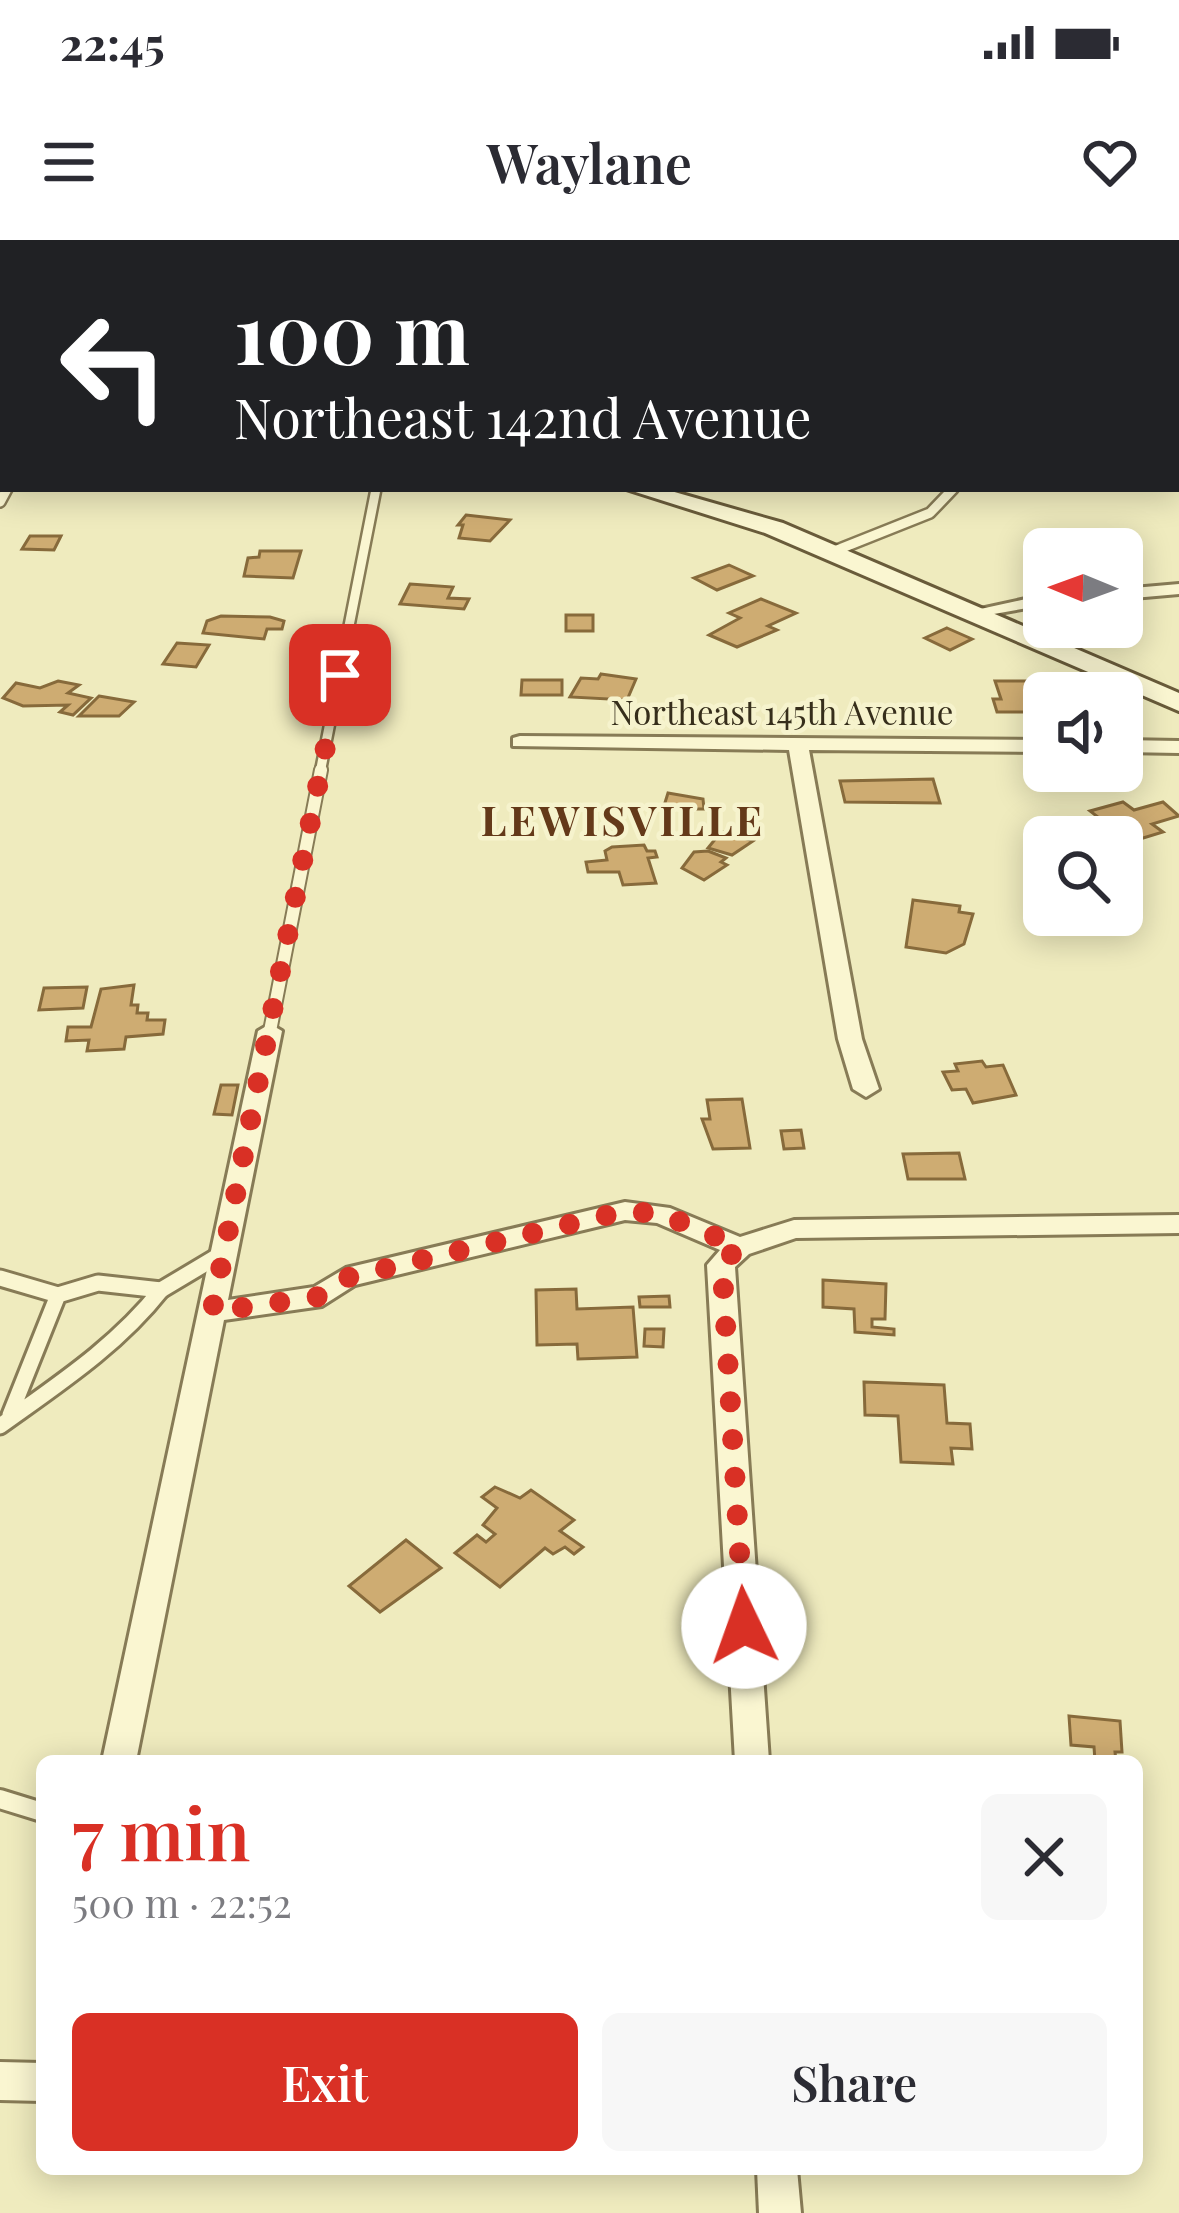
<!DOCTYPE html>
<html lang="en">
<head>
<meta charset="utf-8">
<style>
  :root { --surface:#fff; --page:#f7f7f7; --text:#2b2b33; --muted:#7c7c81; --accent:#d93025 }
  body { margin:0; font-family:"Playfair Display",serif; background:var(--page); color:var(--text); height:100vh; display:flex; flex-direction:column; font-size:45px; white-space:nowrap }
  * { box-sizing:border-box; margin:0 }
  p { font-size:39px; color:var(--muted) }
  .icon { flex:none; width:66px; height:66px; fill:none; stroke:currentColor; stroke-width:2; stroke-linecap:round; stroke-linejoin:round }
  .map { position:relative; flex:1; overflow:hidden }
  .panel { position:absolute; left:36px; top:1515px; width:1107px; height:420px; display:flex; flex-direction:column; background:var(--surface); border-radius:18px; box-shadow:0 6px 30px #0003 }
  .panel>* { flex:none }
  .top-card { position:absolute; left:0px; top:0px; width:1179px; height:252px; box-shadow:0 6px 30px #0003; background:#202124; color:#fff; overflow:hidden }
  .needle { width:78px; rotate:271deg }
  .fabs { position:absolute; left:1023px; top:288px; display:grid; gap:24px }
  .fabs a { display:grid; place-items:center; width:120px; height:120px; border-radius:18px; background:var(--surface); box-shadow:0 6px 30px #0003; font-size:60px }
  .pin { position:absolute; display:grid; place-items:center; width:102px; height:102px; color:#fff; margin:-51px; border-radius:24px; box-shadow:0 6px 18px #0006 }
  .me { position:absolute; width:132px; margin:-66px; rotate:357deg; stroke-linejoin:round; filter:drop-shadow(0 0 9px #0008) }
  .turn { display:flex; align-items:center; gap:42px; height:252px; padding:0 36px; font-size:54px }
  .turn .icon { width:156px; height:156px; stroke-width:2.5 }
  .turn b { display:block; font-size:84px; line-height:102px }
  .round { display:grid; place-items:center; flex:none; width:126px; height:126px; border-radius:18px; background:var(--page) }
  .headline { display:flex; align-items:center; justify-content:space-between; height:204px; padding:0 36px }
  h1 { font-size:72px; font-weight:600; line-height:90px; color:var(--accent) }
  .cta { display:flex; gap:24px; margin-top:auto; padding:24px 36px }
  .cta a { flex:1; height:138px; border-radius:18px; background:var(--accent); color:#fff; font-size:48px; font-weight:600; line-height:138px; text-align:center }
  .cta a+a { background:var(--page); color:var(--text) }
  .status { display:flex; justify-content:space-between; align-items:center; height:84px; padding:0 60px; background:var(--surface); direction:ltr }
  .status svg { height:33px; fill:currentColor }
  header { display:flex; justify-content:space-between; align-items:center; height:156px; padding:0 36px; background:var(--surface); font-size:54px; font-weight:600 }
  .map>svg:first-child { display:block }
</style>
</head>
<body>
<div class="status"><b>22:45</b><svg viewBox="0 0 49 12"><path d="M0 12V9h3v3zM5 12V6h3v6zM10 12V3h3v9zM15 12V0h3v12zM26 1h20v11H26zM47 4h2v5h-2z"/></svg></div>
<header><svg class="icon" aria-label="menu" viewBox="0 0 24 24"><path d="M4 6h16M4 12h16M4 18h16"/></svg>Waylane<svg class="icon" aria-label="heart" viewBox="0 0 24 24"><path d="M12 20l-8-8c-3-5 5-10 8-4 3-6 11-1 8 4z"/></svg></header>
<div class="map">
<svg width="1179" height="1973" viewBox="0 0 1179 1973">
  <rect width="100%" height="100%" fill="#efebbe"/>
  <g fill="#ceac72" stroke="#876a3b" stroke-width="3">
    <path d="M466,275l44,5 -20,21 -31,-3 4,-13h-5z"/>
    <path d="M30,296h31l-7,14 -32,-1z"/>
    <path d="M260,311h41l-8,27 -49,-2 4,-18 11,-1z"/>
    <path d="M729,325l24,11 -36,14 -23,-12z"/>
    <path d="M410,344l43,3 -5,11 21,1 -5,10 -64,-5z"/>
    <path d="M761,359l35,14 -28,13 9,4 -40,17 -28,-12 31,-17 -11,-5z"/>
    <rect x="566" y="375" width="27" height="16"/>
    <path d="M221,376l49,1 14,4 -2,8h-15l-3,10 -61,-6 4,-12z"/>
    <path d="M947,388l25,11 -22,11 -25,-12z"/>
    <path d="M177,403l32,2 -13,22 -33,-3z"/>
    <path d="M601,434l35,5 -9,21 -57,-3 11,-19 17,1z"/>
    <path d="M522,440h40v15h-41z"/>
    <path d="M58,441l21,4 -11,8 23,5 -18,17 -13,-3 8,-7 -45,1 -20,-8 13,-15 24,5z"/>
    <path d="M995,441h36l13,31h-47l-4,-13h8z"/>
    <path d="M99,456l35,6 -15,14h-40z"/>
    <path d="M933,539l7,24 -95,-1 -5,-21z"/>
    <path d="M668,553l35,6 1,10h-41z"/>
    <path d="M1123,562l11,8 29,-8 16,14 -27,8 11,8 -33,10 -40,-31z"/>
    <path d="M721,592h5l27,9 -21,14 -24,-7z"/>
    <path d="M644,605l3,6h8l2,6 -9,1 8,25 -33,2 -4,-13h-31l-2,-10 21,-2 -2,-9 7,-4z"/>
    <path d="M708,611l18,7 -5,4 6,3 -23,15 -22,-12 12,-16z"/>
    <path d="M913,660l47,6 -1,6 14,2 -9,30 -18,9 -40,-6z"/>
    <path d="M134,745l-3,20h7l-1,8h11l-1,7h18l-2,14 -37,3 -2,12 -37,2 2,-11 -23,1 2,-14h23l10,-38z"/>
    <path d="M87,747l-4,21 -44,2 5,-22z"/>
    <path d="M982,821l4,6 17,-2 13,30 -43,8 -7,-14 -14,1 -9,-18 15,-1 -3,-7z"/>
    <path d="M221,845h17l-6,30 -18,-1z"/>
    <path d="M742,859l8,49 -37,1 -11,-30h8l-3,-19z"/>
    <path d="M801,890l3,18 -20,1 -3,-18z"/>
    <path d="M959,913l6,26h-57l-5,-25z"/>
    <path d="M823,1040l63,4 -1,35h-13v8l22,2v6l-39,-3 -1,-23 -31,-2z"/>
    <path d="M576,1049l1,20 56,-2 4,50 -59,2 -1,-15 -40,1 -1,-55z"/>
    <path d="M669,1056l1,11h-30l-1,-10z"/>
    <path d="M645,1089h19l-1,18 -19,-1z"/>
    <path d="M864,1142l80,3 3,38 23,1 2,25 -21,-1 2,16 -52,-2 -3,-46 -33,-1z"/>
    <path d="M495,1247l25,11 11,-8 43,30 -14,11 23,16 -9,7 -9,-7 -12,7 -8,-6 -45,39 -45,-34 22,-18 9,7 9,-8 -12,-9 14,-17 -15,-11z"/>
    <path d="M406,1300l35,28 -61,44 -31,-26z"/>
    <path d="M1069,1476l51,5 2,31h-7l1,9h-21l-1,-14 -23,-2z"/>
  </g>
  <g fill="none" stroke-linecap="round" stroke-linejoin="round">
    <g stroke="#877b56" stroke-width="14">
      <g id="lane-far3">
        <path d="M0,262l7,-13"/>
        <path d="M832,312l98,-39 23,-24"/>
        <path d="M320,533l56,-284"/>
      </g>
    </g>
    <g stroke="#877b56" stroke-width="16">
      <path id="lane-far2" d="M270,791l51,-261"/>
    </g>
    <g stroke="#877b56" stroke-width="21">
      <g id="lane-far1">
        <path d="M0,1038l58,17"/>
        <path d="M161,1050l62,-37"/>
        <path d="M0,1186c57,-41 117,-80 161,-136l-63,-7 -40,12 -48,120"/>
      </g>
    </g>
    <g stroke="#877b56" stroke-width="24">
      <path id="lane" d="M0,1559l42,13"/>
    </g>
    <g stroke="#877b56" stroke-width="6">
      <g id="street">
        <rect x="1176" y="3" width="3" height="8"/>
        <path d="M1179,344v10l-57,5v-10z"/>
        <path d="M1044,355v10l-73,13 -9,-5z"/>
        <path d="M520,496l524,4v12l-235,-2 53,289 17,50 -13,8 -13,-8 -15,-50 -49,-289 -276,-4v-8z"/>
        <path d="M1122,500l57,1v12l-57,-1z"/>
        <path d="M270,784l12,7 -54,269 86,-13 32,-19 279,-66 45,6 70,29 54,-17 385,-5v18l-383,5 -47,16 -14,13 34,494h-34l-28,-496 13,-15 -63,-27 -32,-3 -270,65 -33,21 -98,14 -88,441h-34l156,-730z"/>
        <path d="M0,1822l42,1v38l-42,-1z"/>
        <path d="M757,1929h40l4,44h-42z"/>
      </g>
    </g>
    <g stroke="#695b3a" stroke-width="6">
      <g id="secondary">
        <rect x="429" y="0" width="18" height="3"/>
        <rect x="0" y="217" width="3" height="14"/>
        <path d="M626,249h38l119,34 396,170v18l-414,-178z"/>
      </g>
    </g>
    <use href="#lane-far3" stroke="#faf6d1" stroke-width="9"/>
    <use href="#lane-far2" stroke="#faf6d1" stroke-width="12"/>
    <use href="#lane-far1" stroke="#faf6d1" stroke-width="15"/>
    <use href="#lane" stroke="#faf6d1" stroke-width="18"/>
    <use href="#street" fill="#faf6d1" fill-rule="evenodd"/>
    <use href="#secondary" fill="#faf6d1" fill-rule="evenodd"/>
  </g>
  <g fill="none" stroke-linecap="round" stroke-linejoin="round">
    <path stroke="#d93025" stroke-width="21" stroke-dasharray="0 37.8" d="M340,435l-128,637 110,-16 24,-18 279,-67 36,3 78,32 -17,19 22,361"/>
  </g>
  <g text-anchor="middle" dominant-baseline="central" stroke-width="9" stroke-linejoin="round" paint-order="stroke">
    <g font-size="33" fill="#362e1b" stroke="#f6f3cd">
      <text x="782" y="471">Northeast 145th Avenue</text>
    </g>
    <g font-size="42" font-weight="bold" letter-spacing="3" fill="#643919" stroke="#f6f3cd">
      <text x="623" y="579">LEWISVILLE</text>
    </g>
  </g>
</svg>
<div class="fabs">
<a><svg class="needle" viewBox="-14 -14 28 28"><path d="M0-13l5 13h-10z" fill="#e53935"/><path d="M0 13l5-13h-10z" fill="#7c7c81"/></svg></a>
<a><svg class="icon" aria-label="sound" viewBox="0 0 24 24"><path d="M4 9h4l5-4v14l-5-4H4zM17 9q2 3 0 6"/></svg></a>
<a><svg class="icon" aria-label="search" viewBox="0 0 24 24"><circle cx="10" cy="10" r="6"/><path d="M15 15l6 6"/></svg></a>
</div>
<div class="pin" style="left:340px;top:435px;background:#d93025"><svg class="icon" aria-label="arrive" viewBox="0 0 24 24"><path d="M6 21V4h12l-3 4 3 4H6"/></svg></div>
<svg class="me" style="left:744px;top:1386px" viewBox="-20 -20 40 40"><circle r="19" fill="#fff"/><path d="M0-13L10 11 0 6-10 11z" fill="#d93025"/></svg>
<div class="top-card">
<div class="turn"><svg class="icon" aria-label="left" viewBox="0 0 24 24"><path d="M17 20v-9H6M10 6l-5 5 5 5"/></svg><div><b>100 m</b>Northeast 142nd Avenue</div></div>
</div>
<section class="panel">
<div class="headline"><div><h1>7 min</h1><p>500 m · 22:52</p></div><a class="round"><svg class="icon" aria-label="close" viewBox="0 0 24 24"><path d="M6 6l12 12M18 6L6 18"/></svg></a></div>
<div class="cta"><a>Exit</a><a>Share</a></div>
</section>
</div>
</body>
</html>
